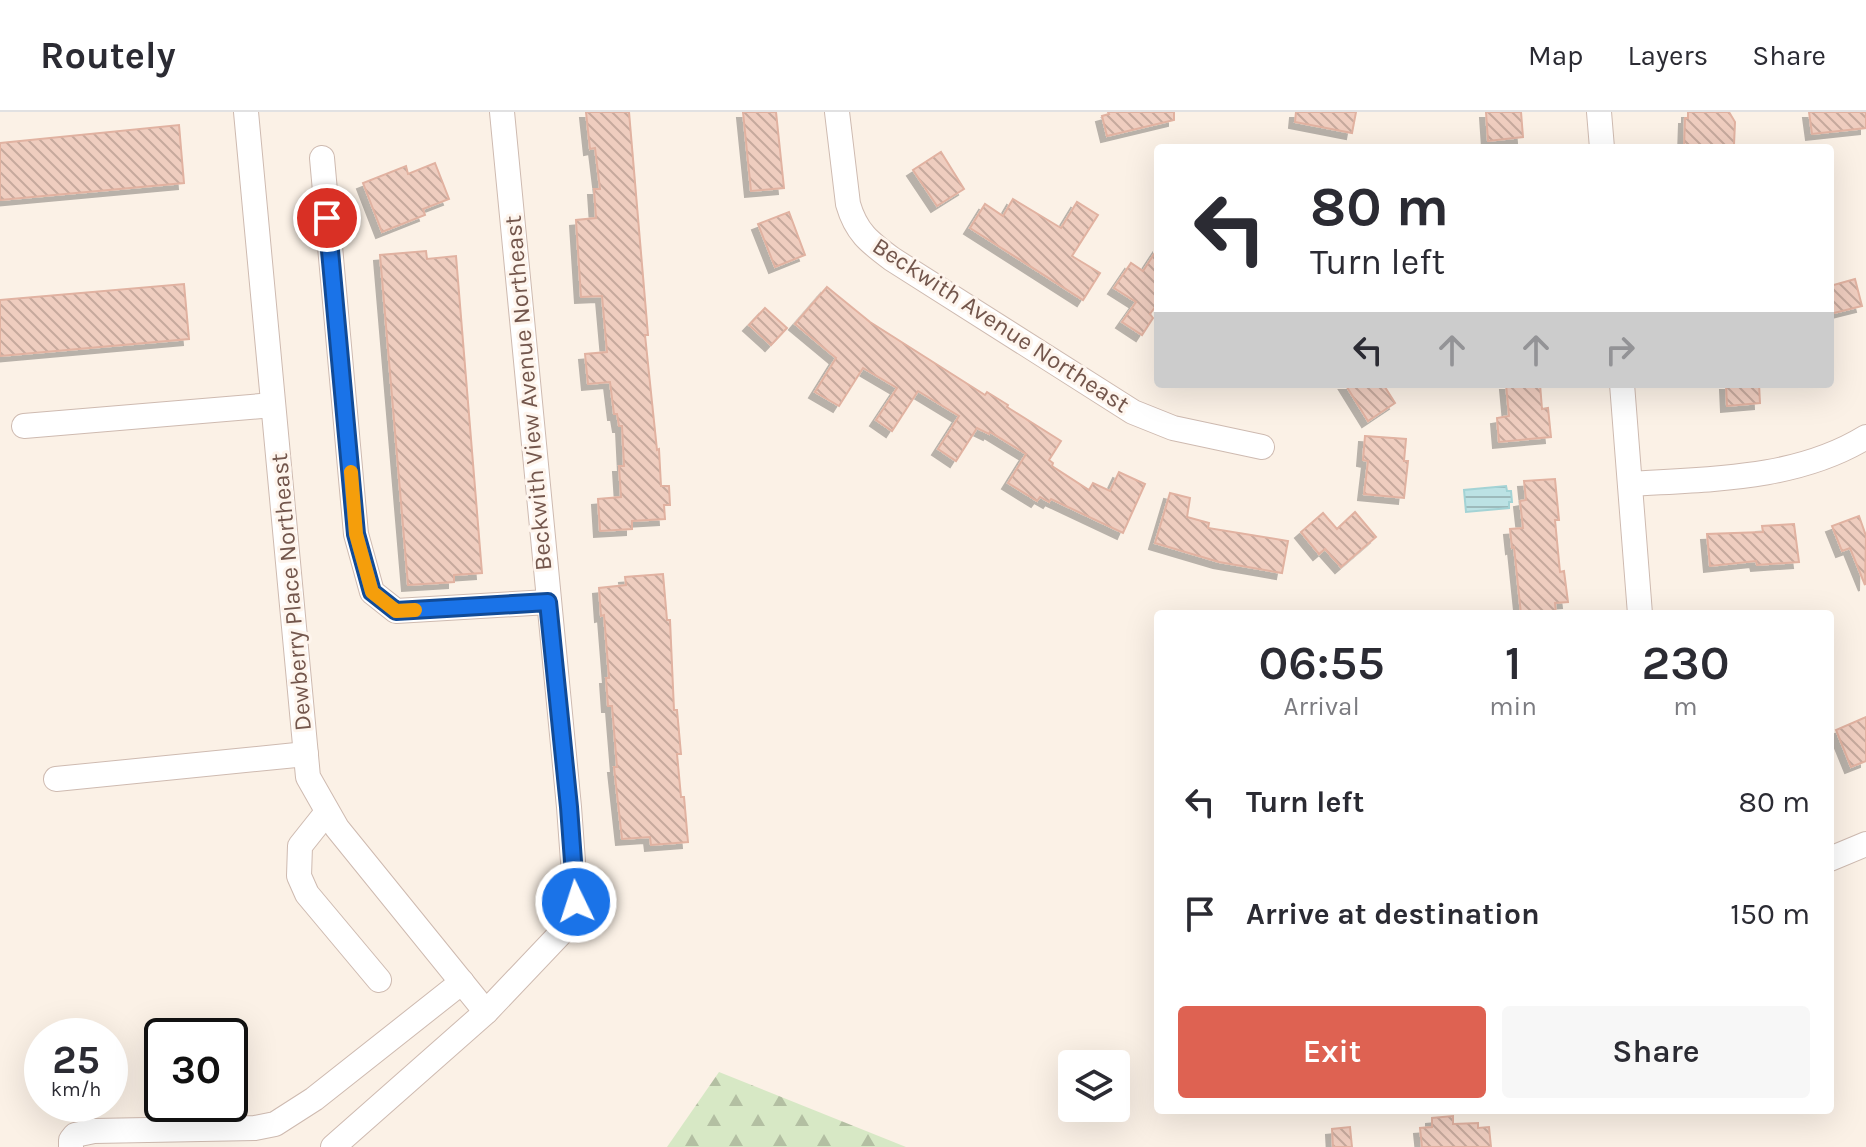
<!DOCTYPE html>
<html lang="en">
<head>
<meta charset="utf-8">
<style>
  :root { --surface:#fff; --page:#f7f7f7; --text:#2b2b33; --muted:#7c7c81; --line:#e1e1e2; --accent:#de6252 }
  body { margin:0; font-family:Karla,sans-serif; background:var(--page); color:var(--text); height:100vh; display:flex; flex-direction:column; font-size:30px; white-space:nowrap }
  * { box-sizing:border-box; margin:0 }
  p { font-size:26px; color:var(--muted) }
  .icon { flex:none; width:44px; height:44px; fill:none; stroke:currentColor; stroke-width:2; stroke-linecap:round; stroke-linejoin:round }
  .map { position:relative; flex:1; overflow:hidden }
  .drawer { position:absolute; left:1154px; top:498px; width:680px; height:504px; display:flex; flex-direction:column; background:var(--surface); border-radius:8px; box-shadow:0 8px 32px #0002 }
  .drawer>* { flex:none }
  .guide { position:absolute; left:1154px; top:32px; width:680px; height:244px; border-radius:8px; box-shadow:0 8px 32px #0002; background:#fff; color:var(--text); overflow:hidden }
  .buttons { position:absolute; left:1058px; top:938px; display:grid; gap:16px }
  .buttons a { display:grid; place-items:center; width:72px; height:72px; border-radius:8px; background:var(--surface); box-shadow:0 8px 32px #0002; font-size:40px }
  .speed { position:absolute; left:24px; top:906px; display:flex; gap:16px; font-size:40px; font-weight:700; text-align:center }
  .speed>* { display:grid; place-content:center; width:104px; height:104px; border-radius:50%; background:var(--surface); box-shadow:0 8px 32px #0002; line-height:1 }
  .speed small { font-size:20px; font-weight:400 }
  .speed .limit { border:4px solid #111; border-radius:12px; background:#fff; color:#111 }
  .pin { position:absolute; display:grid; place-items:center; width:68px; height:68px; color:#fff; margin:-34px; border:4px solid #fff; border-radius:50%; box-shadow:0 2px 8px #0007 }
  .me { position:absolute; width:88px; margin:-44px; rotate:356deg; stroke-linejoin:round; filter:drop-shadow(0 0 6px #0008) }
  .turn { display:flex; align-items:center; gap:28px; height:168px; padding:0 24px; font-size:36px }
  .turn .icon { width:104px; height:104px; stroke-width:2.5 }
  .turn b { display:block; font-size:56px; line-height:68px }
  .lanes { display:flex; align-items:center; height:76px; padding:0 24px; background:#0003; justify-content:center; gap:40px; direction:ltr }
  .lanes .off { opacity:.35 }
  .eta { display:flex; justify-content:space-evenly; align-items:center; height:136px; text-align:center }
  .eta b { font-size:48px; font-weight:600; line-height:56px }
  .primary-button { display:flex; gap:16px; margin-top:auto; padding:16px 24px }
  .primary-button a { flex:1; height:92px; border-radius:8px; background:var(--accent); color:#fff; font-size:32px; font-weight:600; line-height:92px; text-align:center }
  .primary-button a+a { background:var(--page); color:var(--text) }
  ul { padding:0; list-style:none }
  li { display:flex; align-items:center; gap:24px; height:112px; padding:0 24px }
  li div { flex:1 }
  li b { display:block; font-size:30px }
  li em { font-style:normal }
  header { display:flex; align-items:center; gap:48px; box-sizing:border-box; height:112px; padding:0 40px; background:var(--surface); border-bottom:2px solid var(--line) }
  header strong { font-size:38px }
  nav { display:flex; gap:44px; margin-inline-start:auto; font-size:28px }
  .map>svg:first-child { display:block }
</style>
</head>
<body>
<header>
<strong>Routely</strong>
<nav><a>Map</a><a>Layers</a><a>Share</a></nav>
</header>
<div class="map">
<svg width="1866" height="1035" viewBox="0 0 1866 1035">
  <defs>
    <pattern id="forest-firs" width="22" height="20" patternUnits="userSpaceOnUse" patternTransform="scale(2)"><rect width="22" height="20" fill="#d7e8c5"/><path d="M5 1l3.5 6h-7zM16 11l3.5 6h-7z" fill="#b3bfa2"/></pattern>
    <pattern id="water-rules" width="6" height="5" patternUnits="userSpaceOnUse" patternTransform="scale(2)"><rect width="6" height="5" fill="#bce2e4"/><path d="M0 2.5h6" fill="none" stroke="#9dbabb"/></pattern>
    <pattern id="building-back-hatch" width="6" height="6" patternUnits="userSpaceOnUse" patternTransform="scale(2)"><rect width="6" height="6" fill="#efcdbf"/><path d="M-1 5l2 2M0 0l6 6M5-1l2 2" fill="none" stroke="#c6a99d"/></pattern>
    <filter id="shadow"><feDropShadow dx="-6" dy="6" stdDeviation="0" flood-color="#0004"/></filter>
  </defs>
  <rect width="100%" height="100%" fill="#fbf1e6"/>
  <path fill="url(#forest-firs)" d="M719,960l187,75h-239z"/>
  <path fill="url(#water-rules)" stroke="#a3d3d5" stroke-width="2" d="M1506,374l1,5h4l1,11h-3v6l-43,4 -2,-22z"/>
  <g fill="url(#building-back-hatch)" stroke="#e1b2a1" stroke-width="2" filter="url(#shadow)">
    <path d="M586,0h43l19,223h-3l12,115 2,-1 2,37h8l1,19h-6l1,14 -33,2v8l-32,2 -2,-32 23,-2 -2,-31h5l-2,-40h-3l-2,-12h-3l-4,-32 -22,2 -3,-30 22,-2 -5,-56 -21,1 -5,-77 20,-2 -2,-29h6l-5,-41 -5,1z"/>
    <path d="M743,0h33l8,76 -33,3z"/>
    <path d="M1108,0h66v8l-67,16 -5,-20 7,-2z"/>
    <path d="M1296,0h60l-4,21 -57,-11z"/>
    <path d="M1486,0h35l2,25 -35,4z"/>
    <path d="M1688,0h41l6,10 -1,23h-8v3h-42l1,-30h3z"/>
    <path d="M1809,0h57v16l-54,6z"/>
    <path d="M179,13l5,58 -184,17v-57z"/>
    <path d="M941,40l23,37 -27,17 -24,-36z"/>
    <path d="M435,51l14,36 -26,10 2,6 -43,17 -19,-49 43,-17 2,8z"/>
    <path d="M1013,87l48,29 16,-26 21,13 -26,41 28,17 -17,27 -113,-72 15,-24 18,12z"/>
    <path d="M789,100l16,43 -30,12 -17,-43z"/>
    <path d="M1158,136v55l-8,11 3,4 -11,17 -20,-13 14,-20 -22,-14 17,-25 12,8z"/>
    <path d="M426,139l1,8 29,-3 26,317 -28,2v7l-46,3 -28,-330z"/>
    <path d="M1855,167l7,27 -32,8v-28z"/>
    <path d="M184,172l5,55 -189,17v-56z"/>
    <path d="M827,175l43,35 115,73 2,-3 21,13 -1,2 54,34 -12,19 4,3 -1,3 37,24 4,-7 17,8 9,-19 26,12 -22,49 -72,-34 -2,3 -9,-5 -3,4 -29,-18 18,-29 -36,-22 -1,2 -12,-6 -21,33 -18,-12 21,-33 -41,-25 -26,40 -16,-11 21,-32 -34,-20 -24,38 -24,-14 21,-34 -41,-34z"/>
    <path d="M765,196l22,20 -16,17 -22,-20z"/>
    <path d="M1345,272h38l12,19 -27,18z"/>
    <path d="M1506,272h34l2,25 6,-1 3,29 -52,5 -2,-24 12,-2z"/>
    <path d="M1726,272h33l1,19 -33,3z"/>
    <path d="M1365,324l41,3 -2,22h4l-4,37 -40,-4 4,-33 -5,-1z"/>
    <path d="M1555,367l4,41h-4l5,52 4,-1 4,31 -13,1 1,11h-35l-7,-67 -2,1 -2,-19 13,-1 -3,-27 6,-1 -2,-19z"/>
    <path d="M1170,381l20,5 -3,19 22,6 -1,5 80,13 -6,32 -63,-11 -64,-19z"/>
    <path d="M1355,400l21,25 -35,30 -16,-18 -6,5 -18,-22 22,-19 14,16z"/>
    <path d="M1859,404l7,20 -1,49 -15,-37 -8,3 -10,-25z"/>
    <path d="M1794,412l5,38 -42,3 -1,-4 -46,5 -3,-32 56,-2 -1,-6z"/>
    <path d="M663,462l4,46h3l4,90h3l4,44h-4l4,43h3l4,45 -37,3 -1,-8 -28,2 -8,-72h3l-5,-61h-4l-2,-28h3l-5,-63 -3,1 -2,-28 27,-3 -1,-8z"/>
    <path d="M1866,605v44l-15,6 -15,-37z"/>
    <path d="M1453,1004v8l25,-1v5l11,-1 2,20h-69l-2,-19 12,-1v-9z"/>
    <path d="M1350,1015l2,20h-19l-1,-18z"/>
  </g>
  <g fill="none" stroke-linecap="round" stroke-linejoin="round">
    <g stroke="#cebab0" stroke-width="26">
      <g id="minor">
        <path d="M246,0l62,665 29,51 149,184"/>
        <path d="M837,0l11,92c8,28 21,38 44,55l241,153 40,16 89,19"/>
        <path d="M1599,0l3,36"/>
        <path d="M322,46l34,376 16,58 24,19 152,-9"/>
        <path d="M1622,272l18,230"/>
        <path d="M24,314l249,-21"/>
        <path d="M1630,372c79,-5 166,-4 236,-47"/>
        <path d="M56,667l250,-25"/>
        <path d="M327,700l-27,34 -1,30 8,18 72,86"/>
        <path d="M1830,747l36,-15"/>
        <path d="M71,1035v-7l4,-5 19,-4 161,-3 20,-4 39,-25 148,-117"/>
        <path d="M333,1035l153,-135 75,-79 15,-31 -7,-95 -67,-695"/>
      </g>
    </g>
    <use href="#minor" stroke="#fff" stroke-width="24"/>
  </g>
  <g fill="none" stroke-linecap="round" stroke-linejoin="round">
    <g stroke="#114b97" stroke-width="20">
      <path id="route" d="M327,106l29,316 16,58 24,19 152,-9 21,205 7,95"/>
    </g>
    <use href="#route" stroke="#1a73e8" stroke-width="14"/>
    <path stroke="#f59e0b" stroke-width="14" d="M351,360l5,62 16,58 24,19 19,-1"/>
  </g>
  <g text-anchor="middle" dominant-baseline="central" stroke-width="6" stroke-linejoin="round" paint-order="stroke">
    <g font-size="24" fill="#73564c" stroke="#fef5ed">
      <text transform="translate(1001 213) rotate(33)">Beckwith Avenue Northeast</text>
      <text transform="translate(528 281) rotate(-95)">Beckwith View Avenue Northeast</text>
      <text transform="translate(291 480) rotate(-95)">Dewberry Place Northeast</text>
    </g>
  </g>
</svg>
<div class="buttons">
<a><svg class="icon" aria-label="layers" viewBox="0 0 24 24"><path d="M12 4l9 5-9 5-9-5zM3 14l9 5 9-5"/></svg></a>
</div>
<div class="speed"><div>25<small>km/h</small></div><div class="limit">30</div></div>
<div class="pin" style="left:327px;top:106px;background:#d93025"><svg class="icon" aria-label="arrive" viewBox="0 0 24 24"><path d="M6 21V4h12l-3 4 3 4H6"/></svg></div>
<svg class="me" style="left:576px;top:790px" viewBox="-20 -20 40 40"><circle r="17" fill="#1a73e8" stroke="#fff" stroke-width="3"/><path d="M0-11L8 9 0 5-8 9z" fill="#fff"/></svg>
<div class="guide">
<div class="turn"><svg class="icon" aria-label="left" viewBox="0 0 24 24"><path d="M17 20v-9H6M10 6l-5 5 5 5"/></svg><div><b>80 m</b>Turn left</div></div>
<div class="lanes"><svg class="icon" aria-label="left" viewBox="0 0 24 24"><path d="M17 20v-9H6M10 6l-5 5 5 5"/></svg><svg class="icon off" aria-label="ahead" viewBox="0 0 24 24"><path d="M12 20V5M6 11l6-6 6 6"/></svg><svg class="icon off" aria-label="ahead" viewBox="0 0 24 24"><path d="M12 20V5M6 11l6-6 6 6"/></svg><svg class="icon off" aria-label="right" viewBox="0 0 24 24"><path d="M7 20v-9h11M14 6l5 5-5 5"/></svg></div>
</div>
<section class="drawer">
<div class="eta">
<div><b>06:55</b><p>Arrival</p></div>
<div><b>1</b><p>min</p></div>
<div><b>230</b><p>m</p></div>
</div>
<ul>
<li><svg class="icon" aria-label="left" viewBox="0 0 24 24"><path d="M17 20v-9H6M10 6l-5 5 5 5"/></svg><div><b>Turn left</b></div><em>80 m</em></li>
<li><svg class="icon" aria-label="arrive" viewBox="0 0 24 24"><path d="M6 21V4h12l-3 4 3 4H6"/></svg><div><b>Arrive at destination</b></div><em>150 m</em></li>
</ul>
<div class="primary-button"><a>Exit</a><a>Share</a></div>
</section>
</div>
</body>
</html>
